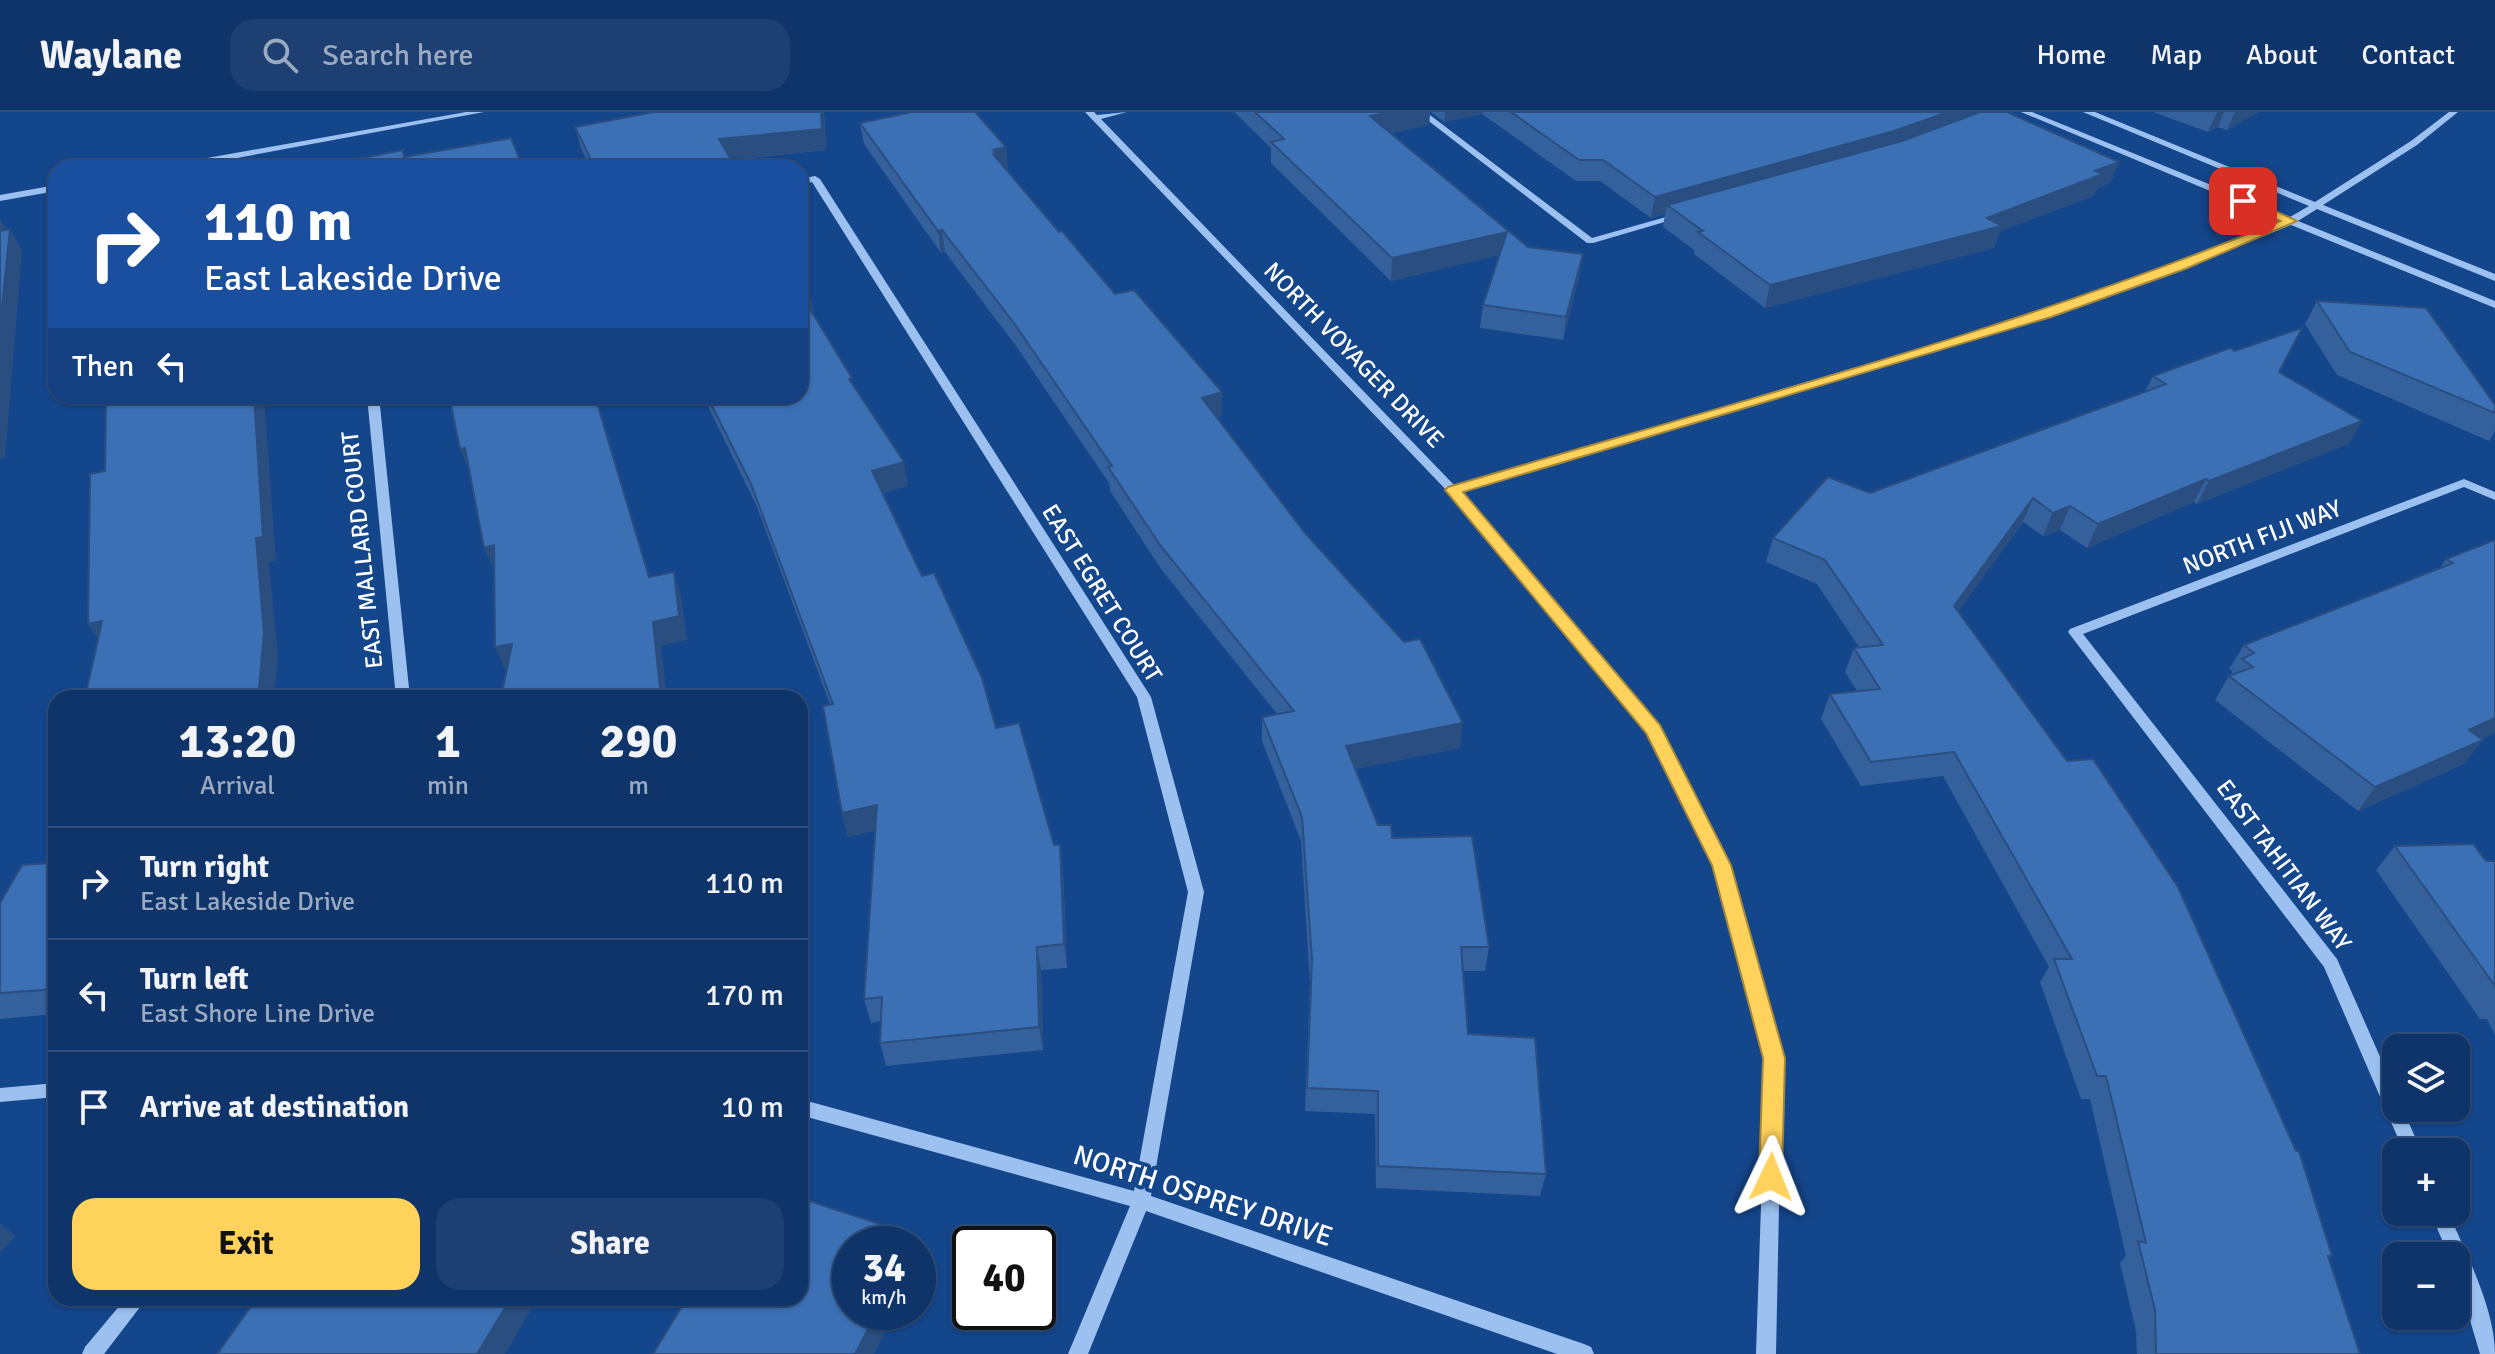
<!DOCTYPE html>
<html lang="en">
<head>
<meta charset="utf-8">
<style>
  :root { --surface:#0f3469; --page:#1d3f71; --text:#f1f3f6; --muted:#9baac0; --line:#2f4f7d; --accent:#ffd25b }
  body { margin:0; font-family:Signika,sans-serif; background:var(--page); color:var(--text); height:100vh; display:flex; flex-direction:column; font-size:30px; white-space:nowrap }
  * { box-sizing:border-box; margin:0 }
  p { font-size:26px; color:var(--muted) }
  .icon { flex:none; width:44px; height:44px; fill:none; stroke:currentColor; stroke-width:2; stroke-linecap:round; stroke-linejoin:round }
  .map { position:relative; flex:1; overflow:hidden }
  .panel { position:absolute; left:48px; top:578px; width:760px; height:616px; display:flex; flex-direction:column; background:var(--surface); border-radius:24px; box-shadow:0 2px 6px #0004,0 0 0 2px var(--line) }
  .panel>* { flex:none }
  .guide { position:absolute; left:48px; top:48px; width:760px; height:244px; border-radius:24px; box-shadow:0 2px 6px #0004,0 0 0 2px var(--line); background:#1a4fa0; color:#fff; overflow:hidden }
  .controls { position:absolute; left:2382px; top:922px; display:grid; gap:16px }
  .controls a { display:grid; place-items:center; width:88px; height:88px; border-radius:16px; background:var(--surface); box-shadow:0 2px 6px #0004,0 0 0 2px var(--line); font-size:40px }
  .speed { position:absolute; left:832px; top:1114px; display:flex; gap:16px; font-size:40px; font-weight:700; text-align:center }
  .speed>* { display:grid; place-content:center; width:104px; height:104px; border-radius:50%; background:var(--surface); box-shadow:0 2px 6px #0004,0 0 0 2px var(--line); line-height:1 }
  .speed small { font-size:20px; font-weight:400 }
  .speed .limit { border:4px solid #111; border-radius:12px; background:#fff; color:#111 }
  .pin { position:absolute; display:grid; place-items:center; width:68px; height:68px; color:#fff; margin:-34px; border-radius:16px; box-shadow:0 4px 12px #0006 }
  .me { position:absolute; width:88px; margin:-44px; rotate:2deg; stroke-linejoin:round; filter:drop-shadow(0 0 6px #0008) }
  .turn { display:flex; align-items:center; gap:28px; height:168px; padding:0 24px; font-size:36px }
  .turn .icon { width:104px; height:104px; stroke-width:2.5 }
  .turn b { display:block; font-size:56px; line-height:68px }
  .then { display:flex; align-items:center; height:76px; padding:0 24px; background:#0003; gap:16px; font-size:30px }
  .eta { display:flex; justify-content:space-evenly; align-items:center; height:136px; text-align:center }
  .eta b { font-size:48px; font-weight:800; line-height:56px }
  .cta { display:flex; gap:16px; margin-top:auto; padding:16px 24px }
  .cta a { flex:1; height:92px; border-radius:24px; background:var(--accent); color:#111; font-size:32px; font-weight:800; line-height:92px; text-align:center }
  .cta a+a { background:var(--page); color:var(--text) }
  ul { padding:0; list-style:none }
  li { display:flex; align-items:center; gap:24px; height:112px; padding:0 24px; border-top:2px solid var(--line) }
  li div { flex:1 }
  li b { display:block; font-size:30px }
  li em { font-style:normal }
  header { display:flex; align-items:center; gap:48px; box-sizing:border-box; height:112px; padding:0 40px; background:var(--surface); border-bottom:2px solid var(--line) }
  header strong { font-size:38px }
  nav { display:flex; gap:44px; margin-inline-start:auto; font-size:28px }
  .search { width:560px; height:72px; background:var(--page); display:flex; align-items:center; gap:20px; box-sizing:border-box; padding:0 28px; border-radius:24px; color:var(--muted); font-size:30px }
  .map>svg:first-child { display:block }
</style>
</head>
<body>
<header>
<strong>Waylane</strong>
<div class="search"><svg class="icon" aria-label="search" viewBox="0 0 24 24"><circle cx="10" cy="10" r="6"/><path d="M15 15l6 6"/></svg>Search here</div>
<nav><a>Home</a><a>Map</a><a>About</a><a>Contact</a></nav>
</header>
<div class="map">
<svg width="2495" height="1242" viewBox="0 0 2495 1242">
  <rect width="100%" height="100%" fill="#14468c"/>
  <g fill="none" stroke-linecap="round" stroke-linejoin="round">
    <g fill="#9cc1f0" fill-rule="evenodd">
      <path d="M466,0h18l-301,56h-20l5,-3z"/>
      <path d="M1085,0h9l3,3 30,-3 -26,7 354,367 587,-174 135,-48 105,-43 -261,-109h11l258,105 19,-11 -226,-94h12l220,90 96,-61 38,-29h9l-41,33 -94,60 172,69v7l-178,-72 -19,12 197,80v7l-204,-83 -106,43 -135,48 -589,176 198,234 71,139 52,193 -6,296h-20l10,-296 -52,-193 -66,-133 -199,-239z"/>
      <path d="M1417,0h9l166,126 88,-25 5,3 -92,27h-6z"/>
      <path d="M815,64l5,3 331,518 53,195 -53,304 433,148 7,3 3,7h-37l-411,-143 -58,143h-20l62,-148 -330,-91v-16l334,92 54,-299 -51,-195 -325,-515 -12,3v-6z"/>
      <path d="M56,73v6l-56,10v-6z"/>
      <path d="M367,284h12l31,302h-14z"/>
      <path d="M2464,367l31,13v8l-31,-13 -381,147 254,325 59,134v15h6l20,44h-18l-80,-185 -256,-335 2,-3z"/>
      <path d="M56,971v14l-56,5v-14z"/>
      <path d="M2430,1100h18c18,41 47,97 47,142h-15l-24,-81v-17h-7z"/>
      <path d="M126,1186h21l-43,56h-22l3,-7z"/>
    </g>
  </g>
  <g fill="#34609c">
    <path d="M654,0h170l2,38 -95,10 5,8h-145l-10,-20 -6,-21z"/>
    <path d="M1234,0h196l-1,13 -39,8 138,114 55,7 -4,23 -16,63 -83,-12 3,-23 16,-50 -108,26 -120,-118v-15z"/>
    <path d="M1431,0h546v1l142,49 -9,21 -13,5 -3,8 -94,35 -6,17 -229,60 -71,-54v-4l-31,-23 2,-13 -14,4 -51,-37h-24l-94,-67 -38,8z"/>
    <path d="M2153,0h106l-32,18 -9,-3 -10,5z"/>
    <path d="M860,11l148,45 -2,1 53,63 163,184 -5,1 243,331 -105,21 23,56 14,13 97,109 -4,24h-22l5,63 78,140 -6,22 -164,-8 -1,-74 -70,-3 5,-128 -9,-142 -39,-100v-24l15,-3 -116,-145 -51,-78 -1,-8 -93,-137 -71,-94 -4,1 -77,-109z"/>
    <path d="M811,188l3,15 94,171 -26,7 172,352 9,24 4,99 -26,2 2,80 -157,16 -6,-23 1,-22 -10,2 -7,-24 11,-169 -27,7 -6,-24 -12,-109 -73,-197 -54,-111h97z"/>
    <path d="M2317,189l178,104v26l-6,10 -152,-66 -32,-51z"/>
    <path d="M2279,260l83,49 -14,23 -151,60 -3,-2 -107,46 -27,-18 -17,6 -20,-14 -65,89 374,645 -3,3 31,95h-223l-1,-23 -16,-68 6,-7 -36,-157h-9l-41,-117 9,-15 -106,-191 -82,10 -40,-67 9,-25 27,-3 -12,-19 9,-24 5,-1 -42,-63 -51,-22 7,-24 372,-146 8,-16z"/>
    <path d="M2495,428v193l-14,6 -17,25 -106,47 -143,-111 14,-24 4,-4 -4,-3 15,-24 196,-77 6,-9z"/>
    <path d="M56,723v179l-56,5v-116l50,-40z"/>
    <path d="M2395,734l91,15h9v174l-8,-16h-7l-104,-149z"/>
  </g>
  <g fill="#2a4e7f">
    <path d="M821,0h3l2,38 -102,10 -5,-21z"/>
    <path d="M1392,0h38l-1,13 -60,12 1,-21z"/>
    <path d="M1445,0h38l-1,2 -38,8z"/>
    <path d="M1948,0h29l-3,9 -307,84 -2,9 -14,4 4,-21z"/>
    <path d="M2217,0h7l-6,15 -10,5z"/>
    <path d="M2235,0h24l-32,18z"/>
    <path d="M1006,35l2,21 -10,2 -5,-20z"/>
    <path d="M2119,50l-9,21 -13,5 -3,8 -94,35 -6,17 -229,60 5,-23 217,-67z"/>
    <path d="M0,107l9,15 1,-5 12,22 -17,207 -5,1z"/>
    <path d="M942,118l3,22 -4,1 -3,-22z"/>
    <path d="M1507,120l-3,22 -113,27 1,-23z"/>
    <path d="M1583,142l-4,23 -16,63 3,-23z"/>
    <path d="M811,188l5,23 -11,-22z"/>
    <path d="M1222,280v24l-19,5 -1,-23z"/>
    <path d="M254,284h10l12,165 -7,1 9,95 -4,41h-16z"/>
    <path d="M595,284l7,22 55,183 -8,-24z"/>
    <path d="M2362,309l-14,23 -151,60 12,-23z"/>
    <path d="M465,336l5,25 -10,-24z"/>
    <path d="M904,350l4,24 -32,9 -4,-24z"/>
    <path d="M2206,367l-12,23 -107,46 11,-24z"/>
    <path d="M2033,386l-10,24 -78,108 9,-24z"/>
    <path d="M2070,394l-10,24 -17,6 10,-23z"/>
    <path d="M494,433l1,27 -11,-24z"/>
    <path d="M674,460l7,24 6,44 -26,6 6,52h-6l-8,-76z"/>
    <path d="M102,509l2,27 -16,-24z"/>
    <path d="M512,532l-6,28 -11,-25z"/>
    <path d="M2495,606v15l-45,21 19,-24z"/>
    <path d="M1463,611l-3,25 -115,23 1,-25z"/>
    <path d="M2483,628l-19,24 -106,47 17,-24z"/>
    <path d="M877,693l6,24 -35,8 -6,-24z"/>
    <path d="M1060,733l3,24 4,99 -3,-24z"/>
    <path d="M1037,835l4,23 2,80 -4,-23z"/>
    <path d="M0,1111l15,13 -15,17z"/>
    <path d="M880,1112l6,20h-17z"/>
    <path d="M511,1186h27l-33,56h-28z"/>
    <path d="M877,1200h18l-21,42h-19z"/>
  </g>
  <g fill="#3c70b5" stroke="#2a4e7f" stroke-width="2">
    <path d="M654,0h167l1,17 -103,10 17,29h-141l-20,-41z"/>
    <path d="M912,0h63l31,35 -13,3 3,3 -3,1 66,78 3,-1 53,63 19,-4 88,102 -20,6 103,135 99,109 16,-3 43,84 -117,23 32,79h13l1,13 80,-2 17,111h-28l7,87 67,4 11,136 -168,-8v-75l-71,-3 5,-129 -10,-142 -40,-100 32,-6 -134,-166 -52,-78 4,-1 -98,-143 -72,-93 -4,1 -78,-108z"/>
    <path d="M1255,0h137l-22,4 158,131 55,7 -17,63 -83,-12 24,-73 -115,26 -121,-116 13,-3z"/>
    <path d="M1511,0h437l-54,19 -239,66 -52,-37h-24z"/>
    <path d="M1980,0h27l112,50 -24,9 8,3 -116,44 15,8 -232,59 -72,-53 5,-1 -36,-26 235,-64z"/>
    <path d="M511,26l12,30h-164l-2,-9 46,-9 1,7z"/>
    <path d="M10,117l-10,97v-95z"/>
    <path d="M800,169l11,19 -6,1 47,77 -3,1 55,83 -32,9 50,105 12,-3 48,105 14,50 23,-5 35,122h6l4,99 -27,3 2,80 -159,16 2,-46 -18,2 13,-194 -35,8 -19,-107 10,-2 -82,-220 -44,-88h93z"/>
    <path d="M2317,189l109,7 69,97v8l-145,-61z"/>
    <path d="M2302,216l-23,44 83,49 -153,60 -3,-2 -108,45 -28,-18 -17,7 -20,-15 -79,108 113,155 26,-2 85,128 118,264h3l33,105h-4l32,98h-204l-1,-44 -17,-69 8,2 -40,-167h-9l-43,-117h18l-118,-207 -83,10 -41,-68 50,-5 -26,-41 29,-3 -58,-85 -52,-22 55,-61 42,16 296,-109 -13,-8 77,-28 5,3z"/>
    <path d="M106,284h148l9,141 -7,1 8,95 -6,65h-173l17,-77 -14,3 2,-150 15,-3z"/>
    <path d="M449,284h146l54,181 25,-5 5,44 -26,6 8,76h-160l11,-54 -17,3 -1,-102 -10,3 -19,-100 -5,1z"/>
    <path d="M2495,428v178l-26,12 14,10 -108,47 -146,-111 24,-9 -11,-8 12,-6 -10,-8 209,-82 -7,-4z"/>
    <path d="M56,723v154l-56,4v-90l22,-38 28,-2z"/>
    <path d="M2473,732l13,17h9v125l-100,-140z"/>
    <path d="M800,1086l80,26 -11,20h-19v68h27l-22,42h-202l34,-56h113z"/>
    <path d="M257,1186h254l-34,56h-260z"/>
  </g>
  <path fill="#ffd25b" stroke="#a6883b" stroke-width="2" d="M2239,86h8l50,23 -112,48 -134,48 -588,175 197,233 71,140 54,193 -3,119 -3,7 -8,3 -8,-3 -4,-7 4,-119 -51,-193 -66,-132 -201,-243 3,-3c279,-83 563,-155 832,-266l-41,-18z"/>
  <g text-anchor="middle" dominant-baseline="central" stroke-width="8" stroke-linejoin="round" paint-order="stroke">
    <g font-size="24" fill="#fff" stroke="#14468c">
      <text transform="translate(1354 243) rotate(46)">NORTH VOYAGER DRIVE</text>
      <text transform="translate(2262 425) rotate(-21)">NORTH FIJI WAY</text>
      <text transform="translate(362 438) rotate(-96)">EAST MALLARD COURT</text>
      <text transform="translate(1102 481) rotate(58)">EAST EGRET COURT</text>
      <text transform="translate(2284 753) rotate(53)">EAST TAHITIAN WAY</text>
    </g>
    <g font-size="28" fill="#fff" stroke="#14468c">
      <text transform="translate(1203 1084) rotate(18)">NORTH OSPREY DRIVE</text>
    </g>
  </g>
</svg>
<div class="controls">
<a><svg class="icon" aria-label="layers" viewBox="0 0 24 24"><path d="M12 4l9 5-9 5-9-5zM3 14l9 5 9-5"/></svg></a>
<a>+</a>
<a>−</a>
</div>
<div class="speed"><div>34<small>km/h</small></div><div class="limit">40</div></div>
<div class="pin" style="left:2243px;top:89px;background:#d93025"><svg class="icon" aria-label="arrive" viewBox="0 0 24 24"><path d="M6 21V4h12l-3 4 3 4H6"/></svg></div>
<svg class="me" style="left:1771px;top:1065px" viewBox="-20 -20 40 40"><path d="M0-17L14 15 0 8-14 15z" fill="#ffd25b" stroke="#fff" stroke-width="4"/></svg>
<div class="guide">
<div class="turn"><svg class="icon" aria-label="right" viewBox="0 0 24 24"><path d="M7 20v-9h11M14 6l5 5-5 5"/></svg><div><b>110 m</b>East Lakeside Drive</div></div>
<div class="then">Then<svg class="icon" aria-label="left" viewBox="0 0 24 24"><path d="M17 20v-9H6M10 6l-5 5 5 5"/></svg></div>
</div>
<section class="panel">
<div class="eta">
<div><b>13:20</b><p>Arrival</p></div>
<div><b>1</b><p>min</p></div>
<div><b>290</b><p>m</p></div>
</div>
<ul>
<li><svg class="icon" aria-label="right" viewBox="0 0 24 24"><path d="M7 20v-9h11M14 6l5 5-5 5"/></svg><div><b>Turn right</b><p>East Lakeside Drive</p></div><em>110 m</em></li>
<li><svg class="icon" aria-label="left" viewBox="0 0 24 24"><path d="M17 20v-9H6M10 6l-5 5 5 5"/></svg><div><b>Turn left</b><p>East Shore Line Drive</p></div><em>170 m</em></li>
<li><svg class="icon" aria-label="arrive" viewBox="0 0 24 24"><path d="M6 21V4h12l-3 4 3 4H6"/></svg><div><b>Arrive at destination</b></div><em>10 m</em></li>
</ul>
<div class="cta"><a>Exit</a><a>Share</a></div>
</section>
</div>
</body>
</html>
